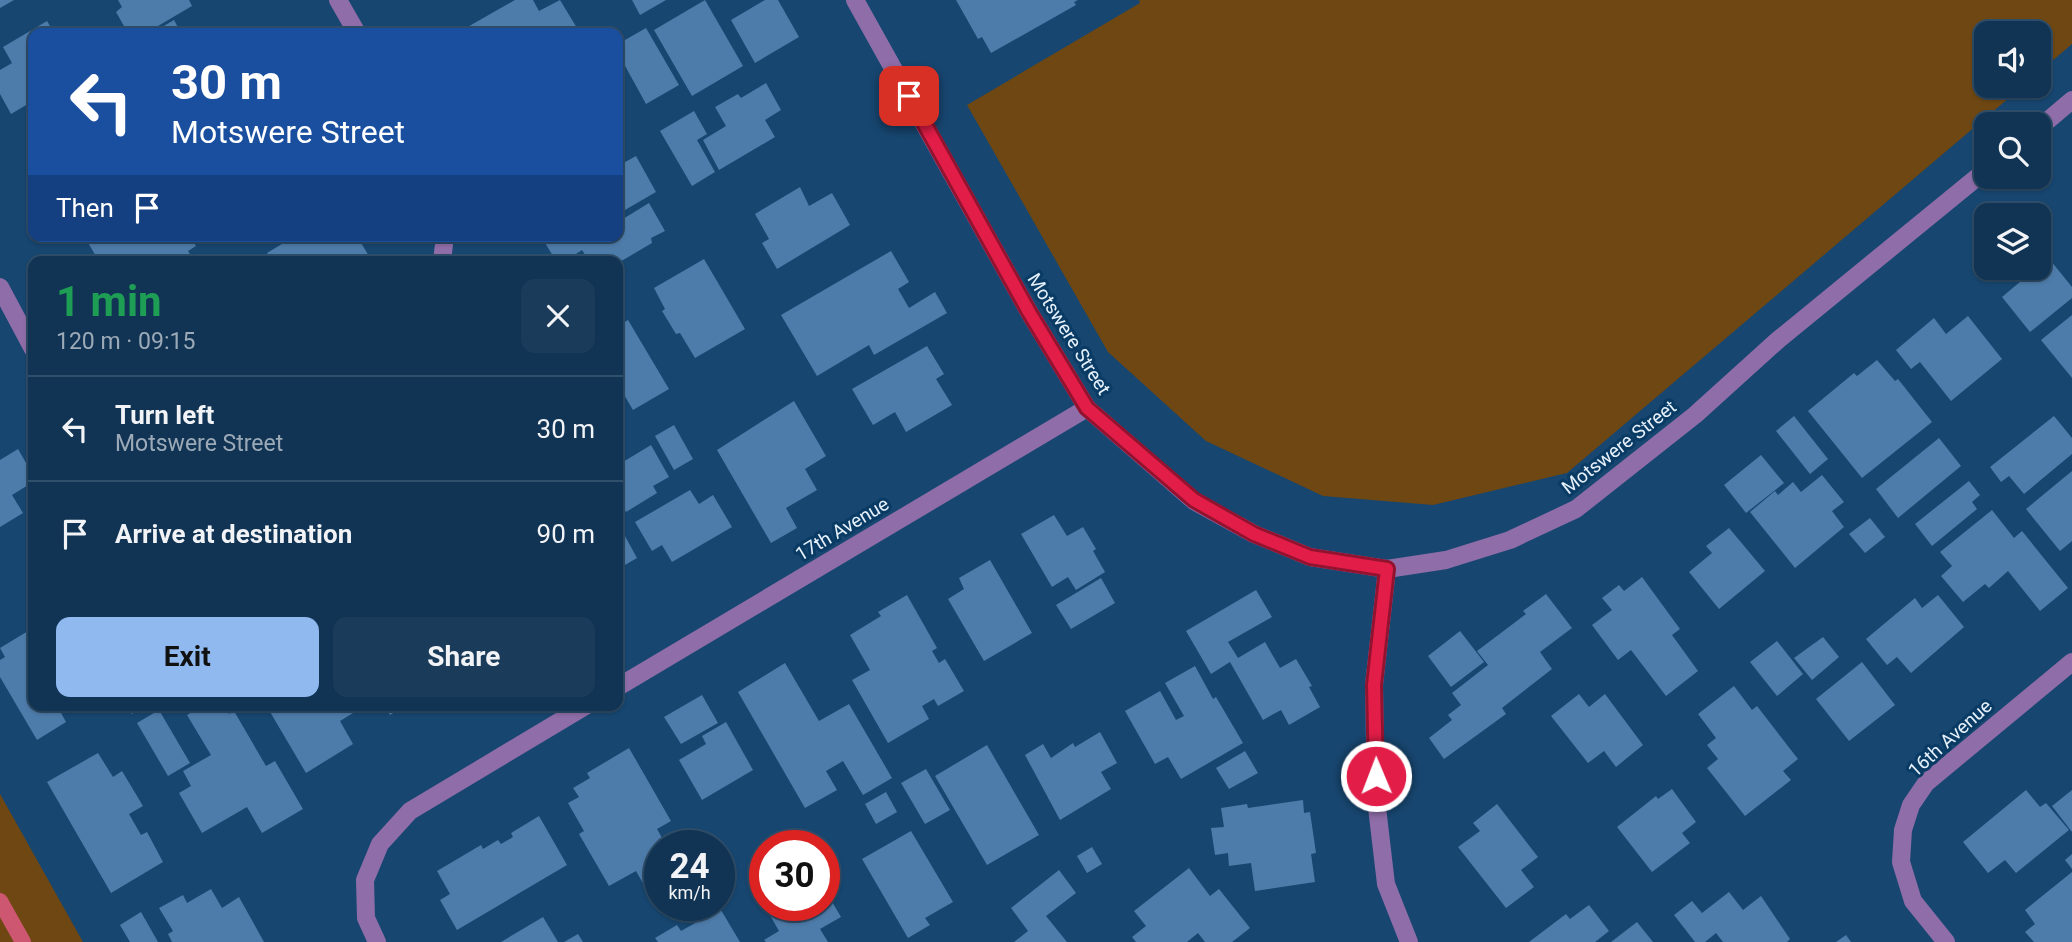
<!DOCTYPE html>
<html lang="en">
<head>
<meta charset="utf-8">
<style>
  :root { --surface:#113454; --page:#1a3c5a; --text:#f1f3f6; --muted:#9caab8; --line:#304f6b; --accent:#90b9f0 }
  body { margin:0; font-family:Roboto,sans-serif; background:var(--page); color:var(--text); height:100vh; display:flex; flex-direction:column; font-size:26px; white-space:nowrap }
  * { box-sizing:border-box; margin:0 }
  p { font-size:23px; color:var(--muted) }
  .icon { flex:none; width:38px; height:38px; fill:none; stroke:currentColor; stroke-width:2; stroke-linecap:round; stroke-linejoin:round }
  .map { position:relative; flex:1; overflow:hidden }
  .side { position:absolute; left:28px; top:256px; width:595px; height:455px; display:flex; flex-direction:column; background:var(--surface); border-radius:14px; box-shadow:0 2px 5px #0004,0 0 0 2px var(--line) }
  .side>* { flex:none }
  .top-card { position:absolute; left:28px; top:28px; width:595px; height:214px; border-radius:14px; box-shadow:0 2px 5px #0004,0 0 0 2px var(--line); background:#1a4fa0; color:#fff; overflow:hidden }
  .buttons { position:absolute; left:1974px; top:21px; display:grid; gap:14px }
  .buttons a { display:grid; place-items:center; width:77px; height:77px; border-radius:14px; background:var(--surface); box-shadow:0 2px 5px #0004,0 0 0 2px var(--line); font-size:35px }
  .speed { position:absolute; left:644px; top:830px; display:flex; gap:14px; font-size:35px; font-weight:700; text-align:center }
  .speed>* { display:grid; place-content:center; width:91px; height:91px; border-radius:50%; background:var(--surface); box-shadow:0 2px 5px #0004,0 0 0 2px var(--line); line-height:1 }
  .speed small { font-size:18px; font-weight:400 }
  .speed .limit { border:10px solid #d22; background:#fff; color:#111 }
  .pin { position:absolute; display:grid; place-items:center; width:60px; height:60px; color:#fff; margin:-30px; border-radius:14px; box-shadow:0 4px 10px #0006 }
  .me { position:absolute; width:77px; margin:-38px; rotate:359deg; stroke-linejoin:round; filter:drop-shadow(0 0 5px #0008) }
  .turn { display:flex; align-items:center; gap:24px; height:147px; padding:0 28px; font-size:32px }
  .turn .icon { width:91px; height:91px; stroke-width:2.5 }
  .turn b { display:block; font-size:49px; line-height:60px }
  .then { display:flex; align-items:center; height:66px; padding:0 28px; background:#0003; gap:14px; font-size:26px }
  .round { display:grid; place-items:center; flex:none; width:74px; height:74px; border-radius:14px; background:var(--page) }
  .summary { display:flex; align-items:center; justify-content:space-between; height:119px; padding:0 28px }
  h1 { font-size:42px; font-weight:700; line-height:52px; color:#1e9e55 }
  .button { display:flex; gap:14px; margin-top:auto; padding:14px 28px }
  .button a { flex:1; height:80px; border-radius:14px; background:var(--accent); color:#111; font-size:28px; font-weight:700; line-height:80px; text-align:center }
  .button a+a { background:var(--page); color:var(--text) }
  ul { padding:0; list-style:none }
  li { display:flex; align-items:center; gap:21px; height:105px; padding:0 28px; border-top:2px solid var(--line) }
  li div { flex:1 }
  li b { display:block; font-size:26px }
  li em { font-style:normal }
  .map>svg:first-child { display:block }
</style>
</head>
<body>
<div class="map">
<svg width="2072" height="942" viewBox="0 0 2072 942">
  <rect width="100%" height="100%" fill="#174670"/>
  <g fill="#6e4713">
    <path d="M1139,0h933v44l-33,28v-39h-53v53h37l-456,387 -134,32 -110,-9 -117,-55 -98,-89 -141,-247 173,-102z"/>
    <path d="M0,794l83,148h-83z"/>
  </g>
  <g fill="none" stroke-linecap="round" stroke-linejoin="round">
    <path stroke="#cd5670" stroke-width="16" d="M0,901l23,41"/>
  </g>
  <g fill="#4e7caa">
    <path d="M0,0h14l-14,8z"/>
    <path d="M118,0h71l3,6 -46,27h-18l-12,-21 6,-5z"/>
    <path d="M515,0h18l6,11 21,-11 20,33h-123z"/>
    <path d="M632,0h34l-26,15z"/>
    <path d="M705,0l38,66 -51,30 -38,-66z"/>
    <path d="M765,0h13l21,37 -44,26 -24,-43z"/>
    <path d="M956,0h122l-4,2 2,3 -85,48 -9,-16 -4,2z"/>
    <path d="M174,20l7,13h-29z"/>
    <path d="M47,21l7,12h-21v68l-22,13 -11,-20v-24l12,-7 -9,-16z"/>
    <path d="M646,28l33,57 -33,19 -28,-51v-9z"/>
    <path d="M766,83l15,27 -16,10 10,17 -56,33 -16,-30 23,-14 -11,-19 23,-13 3,4z"/>
    <path d="M694,111l13,23 -10,6 18,32 -23,14 -32,-55z"/>
    <path d="M618,134l6,11 -6,4z"/>
    <path d="M636,156l20,36 -38,22v-48z"/>
    <path d="M800,187l9,19 23,-13 18,32 -73,44 -15,-26 7,-4 -14,-25z"/>
    <path d="M649,203l16,28 -14,7 1,5 -34,20v-2h-29l-7,-11 -17,11h-9l-15,-25h77v-14z"/>
    <path d="M95,236h95l6,10 -8,5 4,6 -6,4h-94l5,-3 -10,-17z"/>
    <path d="M295,236h62l13,22 -5,3h-93l-5,-8z"/>
    <path d="M2042,250l30,37v11l-42,34 -28,-35 25,-21 -7,-8h19v-16z"/>
    <path d="M891,251l18,31 -11,7 11,19 26,-16 12,21 -73,42 -5,-10 -52,31 -36,-61z"/>
    <path d="M704,259l41,70 -50,29 -15,-25 -4,1 -14,-23 3,-2 -11,-21z"/>
    <path d="M2072,315v63l-31,-38z"/>
    <path d="M1968,316l34,43 -51,42 -31,-39 -9,7 -15,-19 38,-32 12,16z"/>
    <path d="M628,320l41,69 -36,21 -10,-17 -5,3v-70z"/>
    <path d="M927,346l17,28 -8,5 16,26 -46,27 -11,-20 -22,13 -21,-36z"/>
    <path d="M1877,360l18,21 3,-2 34,43 -70,56 -54,-67 46,-38 3,3z"/>
    <path d="M794,401l32,55 -21,13 12,21 -31,18 11,20 -26,15 -54,-93z"/>
    <path d="M1794,416l34,43 -18,15 -34,-43z"/>
    <path d="M2054,416l18,22v16l-48,40 -15,-18 -8,6 -11,-15z"/>
    <path d="M674,425l19,34 -19,11 -19,-34z"/>
    <path d="M1939,438l22,28 -63,52 -22,-29z"/>
    <path d="M651,445l18,32 -16,9 4,7 -31,19 -8,-15v-32z"/>
    <path d="M18,449l15,26v7l-21,13 11,18 -23,14v-67z"/>
    <path d="M1761,455l23,28 -38,30 -22,-28z"/>
    <path d="M2072,471v70l-12,10 -34,-42z"/>
    <path d="M1822,475l22,27 -12,9 12,16 -49,41 -45,-56 25,-21 3,4 15,-13 8,10z"/>
    <path d="M1969,481l11,14 -8,7 5,7 -45,37 -17,-22z"/>
    <path d="M690,490l9,14 14,-9 19,32 -60,35 -10,-17 -10,6 -17,-29z"/>
    <path d="M1992,510l22,28 8,-7 46,57 -28,23 -32,-40 -19,17 -4,-4 -22,18 -22,-26 11,-10 -12,-14z"/>
    <path d="M1054,515l13,21 16,-9 13,22 -3,2 12,21 -29,18 -8,-13 -16,10 -31,-53z"/>
    <path d="M1870,518l15,19 -20,16 -16,-19z"/>
    <path d="M620,527l17,31 -19,11v-41z"/>
    <path d="M1729,528l36,43 -46,38 -30,-37 23,-19 -6,-7z"/>
    <path d="M990,560l42,73 -48,28 -36,-62 16,-10 -5,-11z"/>
    <path d="M618,577l7,12 -7,5z"/>
    <path d="M1642,577l38,52 -8,6 26,36 -32,25 -35,-46 -13,10 -26,-35 20,-15 -10,-12 17,-13 5,6z"/>
    <path d="M1101,578l14,25 -44,26 -15,-24z"/>
    <path d="M1256,590l16,27 -44,25 10,16 27,-16 15,26 16,-9 16,27 -3,1 11,20 -31,18 -8,-15 -18,10 -33,-58 -19,12 -25,-43z"/>
    <path d="M1546,594l26,34 -32,24 12,17 -50,39 4,6 -62,45 -15,-21 23,-18 -4,-5 13,-10 -9,-12 36,-28 -11,-14 49,-37 -3,-3z"/>
    <path d="M907,595l30,53 -5,3 7,12 6,-4 19,32 -26,15 -4,-7 -12,7 7,13 -41,24 -36,-63 18,-10 -20,-35 31,-19 -3,-4z"/>
    <path d="M1938,595l26,32 -53,46 -14,-16 -10,8 -21,-26 49,-41 7,10z"/>
    <path d="M33,628v77h37l-10,6 6,11 -29,18 -37,-63v-17l5,-3 -5,-9z"/>
    <path d="M1460,631l24,31 -33,25 -23,-31z"/>
    <path d="M1823,637l16,20 -27,23 -18,-22z"/>
    <path d="M1777,641l26,33 -26,22 -27,-34z"/>
    <path d="M1862,662l33,43 -46,36 -33,-42z"/>
    <path d="M785,663l34,58 30,-17 43,74 -29,17 -20,-34 -17,10 11,19 -32,18 -67,-116z"/>
    <path d="M1195,666l18,33 3,-2 27,46 -62,36 -13,-22 -13,7 -30,-53 35,-20 16,29 8,-4 -19,-33z"/>
    <path d="M1734,686l18,24 5,-4 41,53 -15,12 8,9 -46,36 -38,-48 11,-9 -11,-14 9,-7 -18,-24z"/>
    <path d="M1579,694l10,13 16,-13 38,51 -27,22 -12,-16 -16,12 -37,-47z"/>
    <path d="M702,695l16,28 -37,21 -17,-27z"/>
    <path d="M127,705h19l-14,9z"/>
    <path d="M204,705h20l5,9 5,-3 32,55 9,-5 28,48 -41,24 -15,-26 -45,26 -23,-40 12,-7 -8,-15 28,-16 -24,-40z"/>
    <path d="M266,705h96l1,2 -23,14 13,23 -47,29z"/>
    <path d="M384,705h22l-16,10z"/>
    <path d="M159,710l31,53 -22,13 -31,-53z"/>
    <path d="M726,722l27,48 -51,30 -23,-40 27,-16 -4,-8z"/>
    <path d="M1100,732l17,31 -16,9 10,17 -51,31 -35,-65 18,-11 8,14 22,-15 2,4z"/>
    <path d="M987,745l52,90 -52,30 -52,-89z"/>
    <path d="M629,748l42,73 -14,8 9,16h-6v52l-7,4 -17,-30 -27,15 -30,-52 5,-3 -16,-28 11,-6 -6,-9 17,-10 -3,-5z"/>
    <path d="M1245,751l13,22 -29,16 -13,-21z"/>
    <path d="M98,753l15,24 9,-6 21,35 -14,8 12,21 6,-3 16,30 -52,31 -64,-111z"/>
    <path d="M926,769l24,41 -25,14 -24,-41z"/>
    <path d="M1672,789l24,33 -14,11 8,10 -38,29 -35,-45 39,-31 2,3z"/>
    <path d="M2026,790l14,17 6,-4 23,27 -53,43 -11,-13 -17,13 -25,-31z"/>
    <path d="M2072,790v42l-20,-26z"/>
    <path d="M886,792l11,20 -21,12 -11,-20z"/>
    <path d="M1303,800l1,13 6,-1 6,41 -5,1 4,28 -60,9 -4,-28 -22,3 -1,-13 -13,2 -4,-27 13,-1 -3,-19 26,-4 1,4z"/>
    <path d="M1497,804l41,53 -17,13 13,17 -28,21 -48,-61 22,-16 -7,-8z"/>
    <path d="M539,816l28,49 -110,65 -17,-30 10,-6 -13,-23 44,-26 2,4 15,-9 3,4 12,-7 -2,-4z"/>
    <path d="M911,831l42,71 -28,16 5,7 -22,13 -46,-79z"/>
    <path d="M1092,847l10,17 -15,9 -10,-17z"/>
    <path d="M2072,854v15l-7,-9z"/>
    <path d="M1189,868l21,28 9,-7 31,39 -18,14h-27l-7,-9 -11,9h-51l-4,-5 14,-11 -12,-15z"/>
    <path d="M1059,870l17,23 -30,23 21,26h-53l14,-11 -17,-23z"/>
    <path d="M2072,872v70h-38l-9,-10 10,-8 -10,-14z"/>
    <path d="M765,875v22l-10,-17z"/>
    <path d="M824,888l17,29 -21,12 8,13h-62l-2,-2 15,-9 -8,-14 21,-12h32z"/>
    <path d="M211,889l11,19 17,-11 25,45h-92l-4,-8 5,-3 -14,-23 24,-13 4,8z"/>
    <path d="M1729,892l14,18 18,-14 29,43 -3,3h-64l-7,-9 -11,9h-10l-21,-27 18,-14 10,12z"/>
    <path d="M695,905h23l22,37h-82l-3,-4 22,-13 4,6 16,-9 -8,-14z"/>
    <path d="M1589,905l20,26 -14,11h-66l37,-28 4,5z"/>
    <path d="M141,912l17,30h-28l-10,-17z"/>
    <path d="M543,917l15,25h-57z"/>
    <path d="M1637,922l16,20h-42z"/>
    <path d="M578,934l5,8h-19z"/>
    <path d="M1846,935l5,7h-15z"/>
  </g>
  <g fill="none" stroke-linecap="round" stroke-linejoin="round">
    <g stroke="#8f6da8" stroke-width="18">
      <path d="M338,0l19,33"/>
      <path d="M855,0l174,312 58,96 107,93 60,33 56,23 77,12 59,-9 64,-20 66,-31 119,-94 83,-75 208,-170"/>
      <path d="M2039,128l33,-28"/>
      <path d="M442,261l3,-25"/>
      <path d="M0,287l33,62"/>
      <path d="M1387,569l-13,116 2,114 10,85 23,58"/>
      <path d="M618,687l469,-279"/>
      <path d="M377,942l-11,-24 -1,-38 15,-36 30,-33 177,-106"/>
      <path d="M1946,942l-33,-41 -12,-39 2,-32 8,-25 15,-22 146,-121"/>
    </g>
  </g>
  <g fill="none" stroke-linecap="round" stroke-linejoin="round">
    <g stroke="#92132f" stroke-width="18">
      <path id="route" d="M909,96l120,216 58,96 107,92 60,34 56,23 77,12 -13,116 2,91"/>
    </g>
    <use href="#route" stroke="#e11d48" stroke-width="12"/>
  </g>
  <g text-anchor="middle" dominant-baseline="central" stroke-width="6" stroke-linejoin="round" paint-order="stroke">
    <g font-size="19" fill="#e7f1fb" stroke="#093b64">
      <text transform="translate(1069 334) rotate(58)">Motswere Street</text>
      <text transform="translate(1619 447) rotate(-38)">Motswere Street</text>
      <text transform="translate(842 529) rotate(-31)">17th Avenue</text>
      <text transform="translate(1950 738) rotate(-42)">16th Avenue</text>
    </g>
  </g>
</svg>
<div class="buttons">
<a><svg class="icon" aria-label="sound" viewBox="0 0 24 24"><path d="M4 9h4l5-4v14l-5-4H4zM17 9q2 3 0 6"/></svg></a>
<a><svg class="icon" aria-label="search" viewBox="0 0 24 24"><circle cx="10" cy="10" r="6"/><path d="M15 15l6 6"/></svg></a>
<a><svg class="icon" aria-label="layers" viewBox="0 0 24 24"><path d="M12 4l9 5-9 5-9-5zM3 14l9 5 9-5"/></svg></a>
</div>
<div class="speed"><div>24<small>km/h</small></div><div class="limit">30</div></div>
<div class="pin" style="left:909px;top:96px;background:#d93025"><svg class="icon" aria-label="arrive" viewBox="0 0 24 24"><path d="M6 21V4h12l-3 4 3 4H6"/></svg></div>
<svg class="me" style="left:1376px;top:776px" viewBox="-20 -20 40 40"><circle r="17" fill="#e11d48" stroke="#fff" stroke-width="3"/><path d="M0-11L8 9 0 5-8 9z" fill="#fff"/></svg>
<div class="top-card">
<div class="turn"><svg class="icon" aria-label="left" viewBox="0 0 24 24"><path d="M17 20v-9H6M10 6l-5 5 5 5"/></svg><div><b>30 m</b>Motswere Street</div></div>
<div class="then">Then<svg class="icon" aria-label="arrive" viewBox="0 0 24 24"><path d="M6 21V4h12l-3 4 3 4H6"/></svg></div>
</div>
<section class="side">
<div class="summary"><div><h1>1 min</h1><p>120 m · 09:15</p></div><a class="round"><svg class="icon" aria-label="close" viewBox="0 0 24 24"><path d="M6 6l12 12M18 6L6 18"/></svg></a></div>
<ul>
<li><svg class="icon" aria-label="left" viewBox="0 0 24 24"><path d="M17 20v-9H6M10 6l-5 5 5 5"/></svg><div><b>Turn left</b><p>Motswere Street</p></div><em>30 m</em></li>
<li><svg class="icon" aria-label="arrive" viewBox="0 0 24 24"><path d="M6 21V4h12l-3 4 3 4H6"/></svg><div><b>Arrive at destination</b></div><em>90 m</em></li>
</ul>
<div class="button"><a>Exit</a><a>Share</a></div>
</section>
</div>
</body>
</html>
